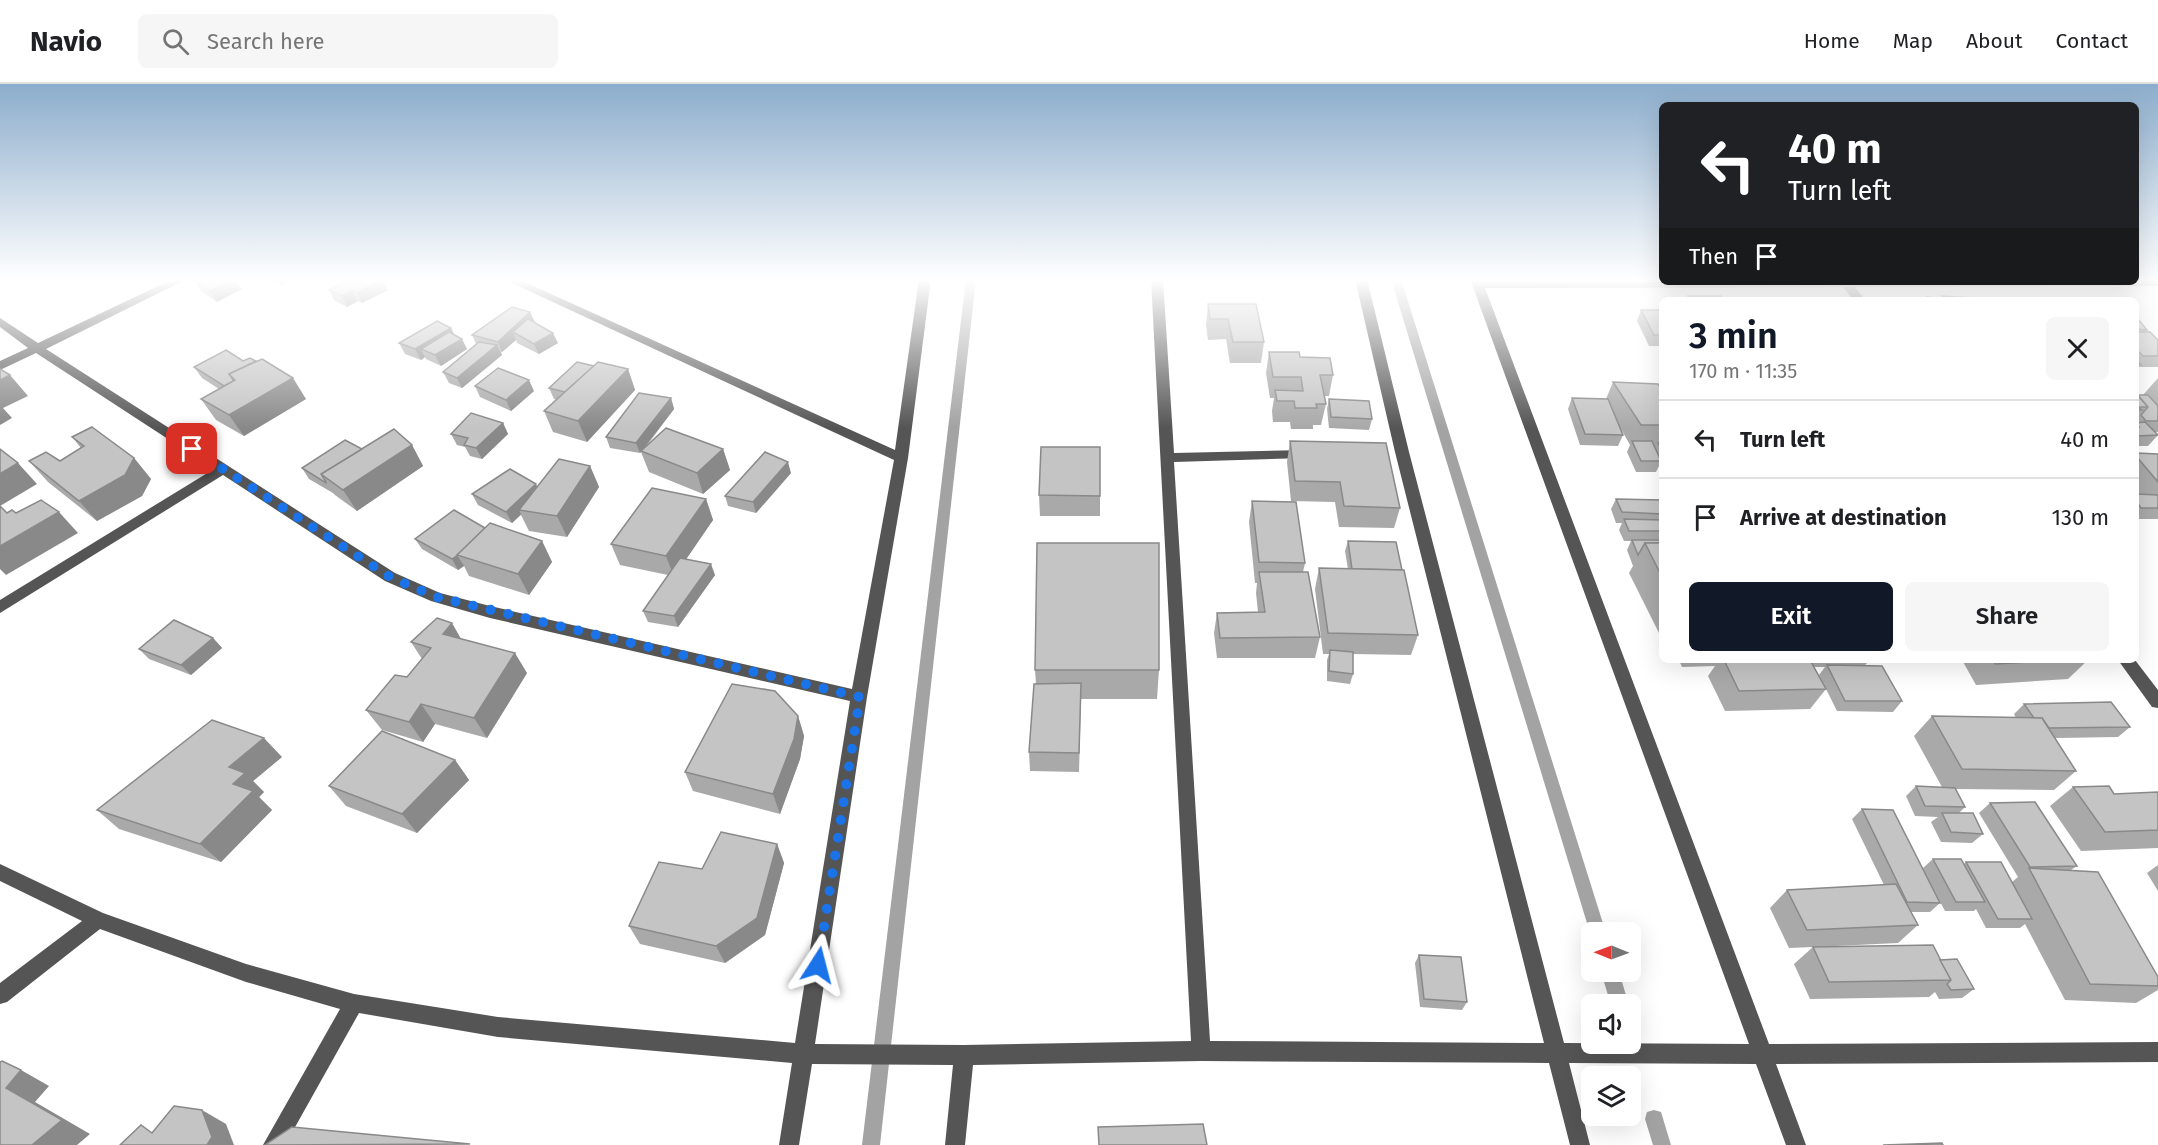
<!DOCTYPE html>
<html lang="en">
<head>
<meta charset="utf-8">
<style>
  :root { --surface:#fff; --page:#f6f6f6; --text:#202124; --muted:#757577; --line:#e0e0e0; --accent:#111827 }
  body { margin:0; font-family:"Fira Sans",sans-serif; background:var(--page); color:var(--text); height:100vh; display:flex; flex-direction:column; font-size:22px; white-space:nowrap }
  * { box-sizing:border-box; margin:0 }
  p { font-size:20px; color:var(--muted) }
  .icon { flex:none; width:33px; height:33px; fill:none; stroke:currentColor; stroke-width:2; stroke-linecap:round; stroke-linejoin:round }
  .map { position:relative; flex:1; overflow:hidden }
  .sheet { position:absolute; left:1659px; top:213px; width:480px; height:366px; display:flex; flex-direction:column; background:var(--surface); border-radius:9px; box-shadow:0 6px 24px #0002 }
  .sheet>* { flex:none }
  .guide { position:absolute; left:1659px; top:18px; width:480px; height:183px; border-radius:9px; box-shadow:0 6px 24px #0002; background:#202124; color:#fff; overflow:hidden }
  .needle { width:39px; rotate:271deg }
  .fabs { position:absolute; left:1581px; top:838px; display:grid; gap:12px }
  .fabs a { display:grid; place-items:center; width:60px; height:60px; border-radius:9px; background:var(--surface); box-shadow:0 6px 24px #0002; font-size:30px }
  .pin { position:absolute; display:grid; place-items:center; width:51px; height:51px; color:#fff; margin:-26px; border-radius:12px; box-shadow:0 3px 9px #0006 }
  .me { position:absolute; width:66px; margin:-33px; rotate:9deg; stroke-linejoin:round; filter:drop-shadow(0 0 4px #0008) }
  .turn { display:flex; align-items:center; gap:21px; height:126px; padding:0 30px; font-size:27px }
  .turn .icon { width:78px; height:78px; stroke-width:2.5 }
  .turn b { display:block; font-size:42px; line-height:51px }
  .then { display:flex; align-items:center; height:57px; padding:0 30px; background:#0003; gap:12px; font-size:22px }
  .round { display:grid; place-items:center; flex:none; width:63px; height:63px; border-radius:9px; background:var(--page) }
  .head { display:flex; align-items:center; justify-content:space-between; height:102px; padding:0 30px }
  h1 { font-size:36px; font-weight:600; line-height:45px; color:var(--accent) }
  .button { display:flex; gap:12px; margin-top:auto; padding:12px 30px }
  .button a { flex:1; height:69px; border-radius:9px; background:var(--accent); color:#fff; font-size:24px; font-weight:600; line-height:69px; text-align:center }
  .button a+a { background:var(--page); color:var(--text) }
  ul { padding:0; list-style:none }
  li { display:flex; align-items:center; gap:18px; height:78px; padding:0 30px; border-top:2px solid var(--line) }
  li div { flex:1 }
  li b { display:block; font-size:22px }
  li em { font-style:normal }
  header { display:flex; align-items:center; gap:36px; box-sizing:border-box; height:84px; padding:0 30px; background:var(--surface); border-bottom:2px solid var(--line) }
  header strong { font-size:28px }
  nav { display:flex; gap:33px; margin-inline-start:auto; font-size:21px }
  .search { width:420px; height:54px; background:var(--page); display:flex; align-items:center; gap:15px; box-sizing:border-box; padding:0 21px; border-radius:9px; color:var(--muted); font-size:22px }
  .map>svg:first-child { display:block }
</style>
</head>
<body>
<header>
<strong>Navio</strong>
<div class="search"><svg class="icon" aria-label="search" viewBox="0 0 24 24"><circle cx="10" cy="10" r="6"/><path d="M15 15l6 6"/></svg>Search here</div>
<nav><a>Home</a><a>Map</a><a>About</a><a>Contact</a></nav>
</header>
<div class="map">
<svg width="2158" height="1061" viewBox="0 0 2158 1061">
  <rect width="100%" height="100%" fill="#fff"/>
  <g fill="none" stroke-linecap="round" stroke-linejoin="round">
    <g fill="#a3a3a3" fill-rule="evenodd">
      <path d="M966,195h10l-96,866h-18z"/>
      <path d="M1391,195h10l205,654h-14v4l-2,-4z"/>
      <path d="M1601,888h18l10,33h-18z"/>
      <path d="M1654,1026l7,2 10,33h-18l-8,-26 2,-7z"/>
    </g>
    <g fill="#555" fill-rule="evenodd">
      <path d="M173,195h14l-141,70 349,224 45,20 50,13 362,83 42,-229 -391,-181h15l377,171 24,-171h12l-23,179 -41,239 -52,347 149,1 227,-4 -40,-762h12l11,174 132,-3 7,4 -7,4 -132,4 36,579 334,2 -149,-591 -40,-173h12l42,173 155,591 185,1 -279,-765h12l1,3h653v-2h22v6l-303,1 10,13h-12l-10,-13 -358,1 284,756 389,-2v20l-382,2 30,81h-20l-30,-81 -187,-1 21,82h-20l-21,-82 -348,-2 -228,4 -8,80h-20l8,-80 -141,-1 -13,81h-20l13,-82 -294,-26 -139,-24 -74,132h-22l77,-136 -94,-27 -146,-53 -93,73 -7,2v-21l82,-62 -82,-40v-17l103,49 143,51 108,30 144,23 297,26 55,-342 -360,-83 -59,-17 -46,-20 -162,-106 -223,138v-13l214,-131 -178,-116 -36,17v-9l28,-13 -28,-21v-9l38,25z"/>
      <path d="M2118,576h17l23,30v18l-6,-1z"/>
    </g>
  </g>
  <g fill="#a9a9a9" fill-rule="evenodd">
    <path d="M270,195h21l-10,6z"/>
    <path d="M382,195l6,11 -26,13 -4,-2 -11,6 -13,-7 -5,-10z"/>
    <path d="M194,196l48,9 -25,13 -16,-11z"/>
    <path d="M1208,220l56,38 -3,21h-31l-4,-24 -18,1 -2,-15z"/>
    <path d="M1641,226h21v36h-13l-12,-25z"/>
    <path d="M530,228l5,11 23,20 -19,11 -22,-11 -1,-3 -14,12h-1l1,3 -40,33 -13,-5 -6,-11 33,-28 -4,-9z"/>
    <path d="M2136,235l11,11 -2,2 13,8v27h-19l-3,4z"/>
    <path d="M451,244l3,6 13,15 -26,17 -15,-7 -1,-2 -4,3 -16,-6 -6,-11z"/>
    <path d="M226,266l80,49 -62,37 -28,-16 -15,-21 18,-10 -17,-11 -8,-11z"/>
    <path d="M1269,268l31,5 33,18 -4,21h-5l2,8 -5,21h-8v4h-22l-1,-7h-17l-1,-11 2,-13h-4l-4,-25z"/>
    <path d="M628,285l7,21 -48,52 -34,-10 -9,-21 13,-11 -3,-1 -5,-11z"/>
    <path d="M2158,294v54h-3l3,3 -10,11h-12v-52l2,1h5z"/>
    <path d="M1613,298l49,8v81l-3,-5 -3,6h-20l-9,-20 3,-7 -10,-18 3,8 -5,11 -38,-1 -12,-36 4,-11 34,1z"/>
    <path d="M475,302l59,5 -23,20 -31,-14z"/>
    <path d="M671,314l3,11 -29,39 78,1 7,21 -27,24 -54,-22 -8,-20 -1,1 -30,-5 -4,-11z"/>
    <path d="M1329,315l43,20 -3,11 -40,-2 -2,-19z"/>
    <path d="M503,339l5,11 -26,25 -12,-3 -5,-9 -8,-2 -6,-11z"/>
    <path d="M72,353l62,21 17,21 -9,17 -45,25 -49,-39 -19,-21h31l21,-13z"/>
    <path d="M1290,357l110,67 -6,20 -55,-1 -4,-25 -44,-1 -4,-39z"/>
    <path d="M412,361l11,21 -66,45 -22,-16 -2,-2 -24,-14 -7,-11 60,-19z"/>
    <path d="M1100,363v69h-60l-1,-21z"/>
    <path d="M2136,369l22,1v65h-22z"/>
    <path d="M590,382l9,21 -32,50 -38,-6 -8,-16 -9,8 -34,-18 -6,-11 65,-8z"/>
    <path d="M791,389l-35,40 -28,-7 -3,-10z"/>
    <path d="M706,415l7,21 -27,39 29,16 -37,52 -30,-5 -5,-11 25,-36 -48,-10 -9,-21z"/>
    <path d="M1616,415l46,1v133h-3l-30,-60 4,-7 -6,-16 4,-9h-7l-5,-11 3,-7h-6l-5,-14z"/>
    <path d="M1252,417l53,62 -2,9 17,65 -5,21h-98l-3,-25 3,-20 41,-1 -2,-19 1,-10h-2l-6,-61z"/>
    <path d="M485,444l57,13 10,21 -23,33 -60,-19 -5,-10 -6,4 -36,-21 -7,-10z"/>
    <path d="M1348,457l54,29 16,65 -7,20 -58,-1v20l-3,10 -23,-3v-21l2,-6h-6l-8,-65 4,-21 29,1 -3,-18z"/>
    <path d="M213,554l9,10 -31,27 -42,-16 -10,-10z"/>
    <path d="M461,555l66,34 -40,65 -52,-14 -12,18 -41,-12 -16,-20 41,-33 15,-18 -11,-17z"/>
    <path d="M1679,576h191l-5,5 37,36 -9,11 -56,-1 -11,-22 -16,20 -85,2 -17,-35 7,-10 -33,1zM1813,583h12l-6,8 6,12z"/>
    <path d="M1962,576h126l-20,19 -92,6z"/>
    <path d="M1035,586h124l-2,29h-76l-2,73 -49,-1 -1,-19 7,-68z"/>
    <path d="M2024,620l106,23 -12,10 -63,1 21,33 -22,19 -98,-1 9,18 -6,6 24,21 -11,9 -31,-1 -10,-20 7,-5 -23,-1 -9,-20 10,-10 26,1 -28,-51 18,-20 84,2 -2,-4z"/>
    <path d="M798,632l6,20 -4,23 -20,55 -87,-23 -8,-19z"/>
    <path d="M282,673l-29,24 11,11 -5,5 13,13 -51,52 -102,-33 -22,-19z"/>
    <path d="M455,676l14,20 -52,53 -71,-27 -17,-20z"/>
    <path d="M2073,703l41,7 44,-2v56l-77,3 -31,-45z"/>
    <path d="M1990,719l87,63 -6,4 87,107v13l-22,13 -71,-3 -40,-76 -5,4h-34l-10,-19 -2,2h-29l-15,-28 10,20 -10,9h-19l7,13 -20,18 -84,4 126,13 34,29 -12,9 -23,1 -4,-7 -6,5 -119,2 -16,-35 19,-17 -24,1 -19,-40 17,-18 97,-5 -32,-66 10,-10 61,59 10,-9 31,5 2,-2 46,20 6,-5 -39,-64z"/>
    <path d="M777,760l7,19 -19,72 -40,28 -85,-19 -11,-18z"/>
    <path d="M2158,781v26l-11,-18z"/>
    <path d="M1419,871l48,47 -5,8 -42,-3 -5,-44z"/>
  </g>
  <g fill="#898989">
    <path d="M235,195l7,10 -25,13 -7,-11z"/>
    <path d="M278,195h13l-10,6z"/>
    <path d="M382,195l6,11 -26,13 -5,-10z"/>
    <path d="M352,206l6,11 -11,6 -5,-11z"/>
    <path d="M530,228l5,11 -22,9 3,8 -14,12 -4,-10z"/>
    <path d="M451,244l5,11 -35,10 4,8 -4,3 -6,-11z"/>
    <path d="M553,249l5,10 -19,11 -5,-10z"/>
    <path d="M462,255l5,10 -26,17 -6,-11z"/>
    <path d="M497,261l5,10 -40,33 -5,-10z"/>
    <path d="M628,285l7,21 -48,52 -9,-21z"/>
    <path d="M10,291l18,21 -25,12 9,10 -12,7v-45z"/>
    <path d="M293,294l13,21 -62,37 -15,-21z"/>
    <path d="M529,296l5,11 -23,20 -5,-11z"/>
    <path d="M671,314l3,11 -34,44 -4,-10z"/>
    <path d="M503,339l5,11 -26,25 -6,-11z"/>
    <path d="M412,361l11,21 -66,45 -14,-21z"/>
    <path d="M723,365l7,21 -27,24 -6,-21z"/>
    <path d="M134,374l17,21 -9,17 -45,25 -18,-20z"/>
    <path d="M788,378l3,11 -35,40 -3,-11z"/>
    <path d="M18,379l19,21 -37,22v-32z"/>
    <path d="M590,382l9,21 -32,50 -10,-21z"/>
    <path d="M536,400l5,11 -22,15 2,4 -9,9 -6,-11z"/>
    <path d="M706,415l7,21 -39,57 -8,-21z"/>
    <path d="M59,428l19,21 -72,42 -6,-6v-23z"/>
    <path d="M542,457l10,21 -23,33 -11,-21z"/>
    <path d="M457,471l7,11 -6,4 -6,-11z"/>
    <path d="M711,480l4,11 -37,52 -4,-11z"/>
    <path d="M452,539l12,21 -21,-10z"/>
    <path d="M213,554l9,10 -31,27 -10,-10z"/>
    <path d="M515,569l12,20 -40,65 -13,-20z"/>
    <path d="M421,620l14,20 -12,18 -14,-20z"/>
    <path d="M798,632l6,20 -4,23 -20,55 -7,-20z"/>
    <path d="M264,654l18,19 -29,24 11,11 -5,5 13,13 -51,52 -21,-18 33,-60 -4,-17z"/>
    <path d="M455,676l14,20 -52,53 -15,-19z"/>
    <path d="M777,760l7,19 -19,72 -40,28 -9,-17z"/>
    <path d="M21,986l28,16 -14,16 55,32 -13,11h-45l-26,-57z"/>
    <path d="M202,1026l24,14 8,21h-27z"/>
  </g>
  <g fill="#c4c4c4" stroke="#898989" stroke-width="1.5">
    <path d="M196,195h38l-24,12 -16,-11z"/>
    <path d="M347,195h35l-25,14 -5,-3 -10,6 -13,-6z"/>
    <path d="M1688,212h33l2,4h-33z"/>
    <path d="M1942,212l62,4h-75l-2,-3 18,2z"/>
    <path d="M1208,220h48l8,38h-31l-5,-23h-18z"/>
    <path d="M512,223l18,5 -32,30 -26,-7z"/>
    <path d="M1641,226h21v25h-8z"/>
    <path d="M528,235l25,14 -19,11 -21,-12z"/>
    <path d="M2136,235h2l9,11 -11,-1z"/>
    <path d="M437,237l14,7 -36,21 -16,-6z"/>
    <path d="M449,248l13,7 -27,16 -14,-6z"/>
    <path d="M2136,248h14l8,8v16h-15l-7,-7z"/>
    <path d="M479,258l18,3 -40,33 -14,-6z"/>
    <path d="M226,266l17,11 7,-3 6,3 -27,13 5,7 -10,5 -30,-19z"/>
    <path d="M1269,268h30l1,5 30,1 3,17h-13l6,29h-10l1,4h-22l-1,-7h-17l-2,-11 28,1 -2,-14h-28z"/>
    <path d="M262,275l31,19 -64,37 -28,-16 34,-19 -6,-6z"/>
    <path d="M2136,275l5,6h-5z"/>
    <path d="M577,278l17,4 -29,26 -16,-4z"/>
    <path d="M598,278l30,7 -50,52 -34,-10z"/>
    <path d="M498,284l31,12 -23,20 -31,-14z"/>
    <path d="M0,285l10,6 -10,5z"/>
    <path d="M1613,298l45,2 4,6v35h-21z"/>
    <path d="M639,309l32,5 -35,45 -30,-6z"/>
    <path d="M2136,310l12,13h-10l4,3h-6z"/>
    <path d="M2138,311h10l10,11v15h-12l-5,-6 7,-8z"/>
    <path d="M1572,314l36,1 15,36 -38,-1z"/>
    <path d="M1329,315l40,2 3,18 -41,-2z"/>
    <path d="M471,329l32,10 -27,25 -12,-3 4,-7 -17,-4z"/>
    <path d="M2145,338l13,13 -22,1v-5l3,-4 -3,-4z"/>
    <path d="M92,343l42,31 -9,17 -46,26 -50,-40 17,-9 14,9 24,-15 -12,-9z"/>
    <path d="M666,344l57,21 -26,24 -56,-22z"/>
    <path d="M394,345l18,16 -69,45 -22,-16z"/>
    <path d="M345,356l17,9 -41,25 5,8v1l-24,-15z"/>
    <path d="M1290,357l96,2 14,65 -56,-2 -4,-24 -45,-1z"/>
    <path d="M1632,357h20l9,20h-20z"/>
    <path d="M1658,359h4v7z"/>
    <path d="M1041,363h59v49l-61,-1z"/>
    <path d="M0,365l18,14 -18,11z"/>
    <path d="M765,368l23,10 -35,40 -28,-6z"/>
    <path d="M2136,369l22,1v28l-22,-26z"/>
    <path d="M559,375l31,7 -33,50 -38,-6z"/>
    <path d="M510,385l26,15 -30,28 -34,-18z"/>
    <path d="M652,404l54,11 -40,57 -55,-12z"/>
    <path d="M2136,410l22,1v13h-17l-5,-7z"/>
    <path d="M1616,415l46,1v14l-40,-2z"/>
    <path d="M41,416l18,12 -59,34v-40l7,7 5,-3 4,3z"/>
    <path d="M1252,417l44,1 9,61 -46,-1z"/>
    <path d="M454,426l31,18 -27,27 -6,4 -37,-20z"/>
    <path d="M1624,435l38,1v11h-33z"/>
    <path d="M490,439l52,18 -24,33 -61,-19z"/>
    <path d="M1632,456h30v3h-17l-7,12z"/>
    <path d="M1348,457l48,1 6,28 -50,-1z"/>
    <path d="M1037,459h122v127h-124z"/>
    <path d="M1645,459h17v34z"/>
    <path d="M680,474l31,6 -37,52 -31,-5z"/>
    <path d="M1319,484l85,2 14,65 -90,-2z"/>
    <path d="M1259,488h49l12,65 -100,1 -3,-25 48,-1z"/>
    <path d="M437,534l15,5 -9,11 72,19 -41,65 -53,-14 -12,18 -43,-12 29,-35 12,2 24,-29 -20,-6z"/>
    <path d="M174,536l39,18 -32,27 -42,-16z"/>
    <path d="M1330,566l23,2v22l-24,-3z"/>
    <path d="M1724,576h86l16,29 -87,2z"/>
    <path d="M1993,576h73l-71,4z"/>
    <path d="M1827,581l55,1 20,35h-57z"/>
    <path d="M1081,599l-2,70 -50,-1 5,-68z"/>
    <path d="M732,600l43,7 23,25 -4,23 -21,55 -88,-22z"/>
    <path d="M2111,618l19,25 -81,1 -7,-10h-8l-10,-14z"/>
    <path d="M1932,632l110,2 34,53 -114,-2z"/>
    <path d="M212,636l52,18 -35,29 16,6 -12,11 20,7 -53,53 -103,-34z"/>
    <path d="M382,647l73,29 -53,54 -73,-28z"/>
    <path d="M1916,702l39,2 10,19 -40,-1z"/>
    <path d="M2109,702l5,8 44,-2v38l-53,2 -32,-45z"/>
    <path d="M2035,718l42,64 -47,1 -40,-64z"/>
    <path d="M1862,725l31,1 47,93 -33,-1z"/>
    <path d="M1942,729h31l10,21 -32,-2z"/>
    <path d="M721,748l56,12 -20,74 -41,28 -87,-20 30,-64 43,7z"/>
    <path d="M1933,775h28l24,43h-29z"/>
    <path d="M1966,778h35l31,57h-34z"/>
    <path d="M2029,784l69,4 60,105v9l-68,-2z"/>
    <path d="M1896,800l22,41 -111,5 -20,-40z"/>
    <path d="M1933,861l18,35 -122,2 -16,-35z"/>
    <path d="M1419,871l42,2 6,45 -43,-3z"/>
    <path d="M1957,875l17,30 -23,1 -4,-6 4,-4 -11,-20z"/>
    <path d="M2,977l19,9 -15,18 56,32 -30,25h-32v-83z"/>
    <path d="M174,1022l28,4 10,27 -5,8h-87l21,-20 11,8z"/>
    <path d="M1203,1040l4,21h-108l-1,-18z"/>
    <path d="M292,1043l178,17 -205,1z"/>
    <path d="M1942,1059l1,2h-60z"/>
  </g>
  <linearGradient id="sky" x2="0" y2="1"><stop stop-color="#8cadcc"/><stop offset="0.57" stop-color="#fff"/><stop offset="1" stop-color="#fff" stop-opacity="0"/></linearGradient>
  <rect width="2158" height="344" fill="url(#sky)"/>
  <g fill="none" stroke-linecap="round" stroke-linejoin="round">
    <path stroke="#1a73e8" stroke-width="10" stroke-dasharray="0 18" d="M192,365l198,128 46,20 424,100 -42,268"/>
  </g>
</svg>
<div class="fabs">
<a><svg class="needle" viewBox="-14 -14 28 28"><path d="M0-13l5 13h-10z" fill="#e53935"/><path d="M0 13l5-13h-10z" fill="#757577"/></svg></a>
<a><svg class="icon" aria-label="sound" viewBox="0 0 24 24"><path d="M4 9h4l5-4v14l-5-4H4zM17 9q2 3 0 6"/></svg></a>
<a><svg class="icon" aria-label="layers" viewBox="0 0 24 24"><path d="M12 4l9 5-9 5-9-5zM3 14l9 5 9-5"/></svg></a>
</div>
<div class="pin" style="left:192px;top:365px;background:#d93025"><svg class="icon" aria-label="arrive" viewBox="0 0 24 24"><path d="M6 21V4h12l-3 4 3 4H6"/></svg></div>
<svg class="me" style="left:818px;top:881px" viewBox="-20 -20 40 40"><path d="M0-17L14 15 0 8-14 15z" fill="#1a73e8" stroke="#fff" stroke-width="4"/></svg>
<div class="guide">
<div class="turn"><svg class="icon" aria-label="left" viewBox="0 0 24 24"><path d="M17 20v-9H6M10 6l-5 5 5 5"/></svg><div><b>40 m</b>Turn left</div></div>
<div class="then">Then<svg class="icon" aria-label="arrive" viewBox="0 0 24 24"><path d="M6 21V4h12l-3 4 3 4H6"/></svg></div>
</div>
<section class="sheet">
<div class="head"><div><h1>3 min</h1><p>170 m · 11:35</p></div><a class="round"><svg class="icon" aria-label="close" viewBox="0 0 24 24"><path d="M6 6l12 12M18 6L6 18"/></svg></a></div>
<ul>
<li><svg class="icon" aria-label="left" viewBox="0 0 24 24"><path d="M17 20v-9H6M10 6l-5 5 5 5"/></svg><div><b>Turn left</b></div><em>40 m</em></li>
<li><svg class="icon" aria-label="arrive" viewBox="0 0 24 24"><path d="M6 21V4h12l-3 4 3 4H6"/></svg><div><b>Arrive at destination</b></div><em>130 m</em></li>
</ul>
<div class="button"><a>Exit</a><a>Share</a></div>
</section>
</div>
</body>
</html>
